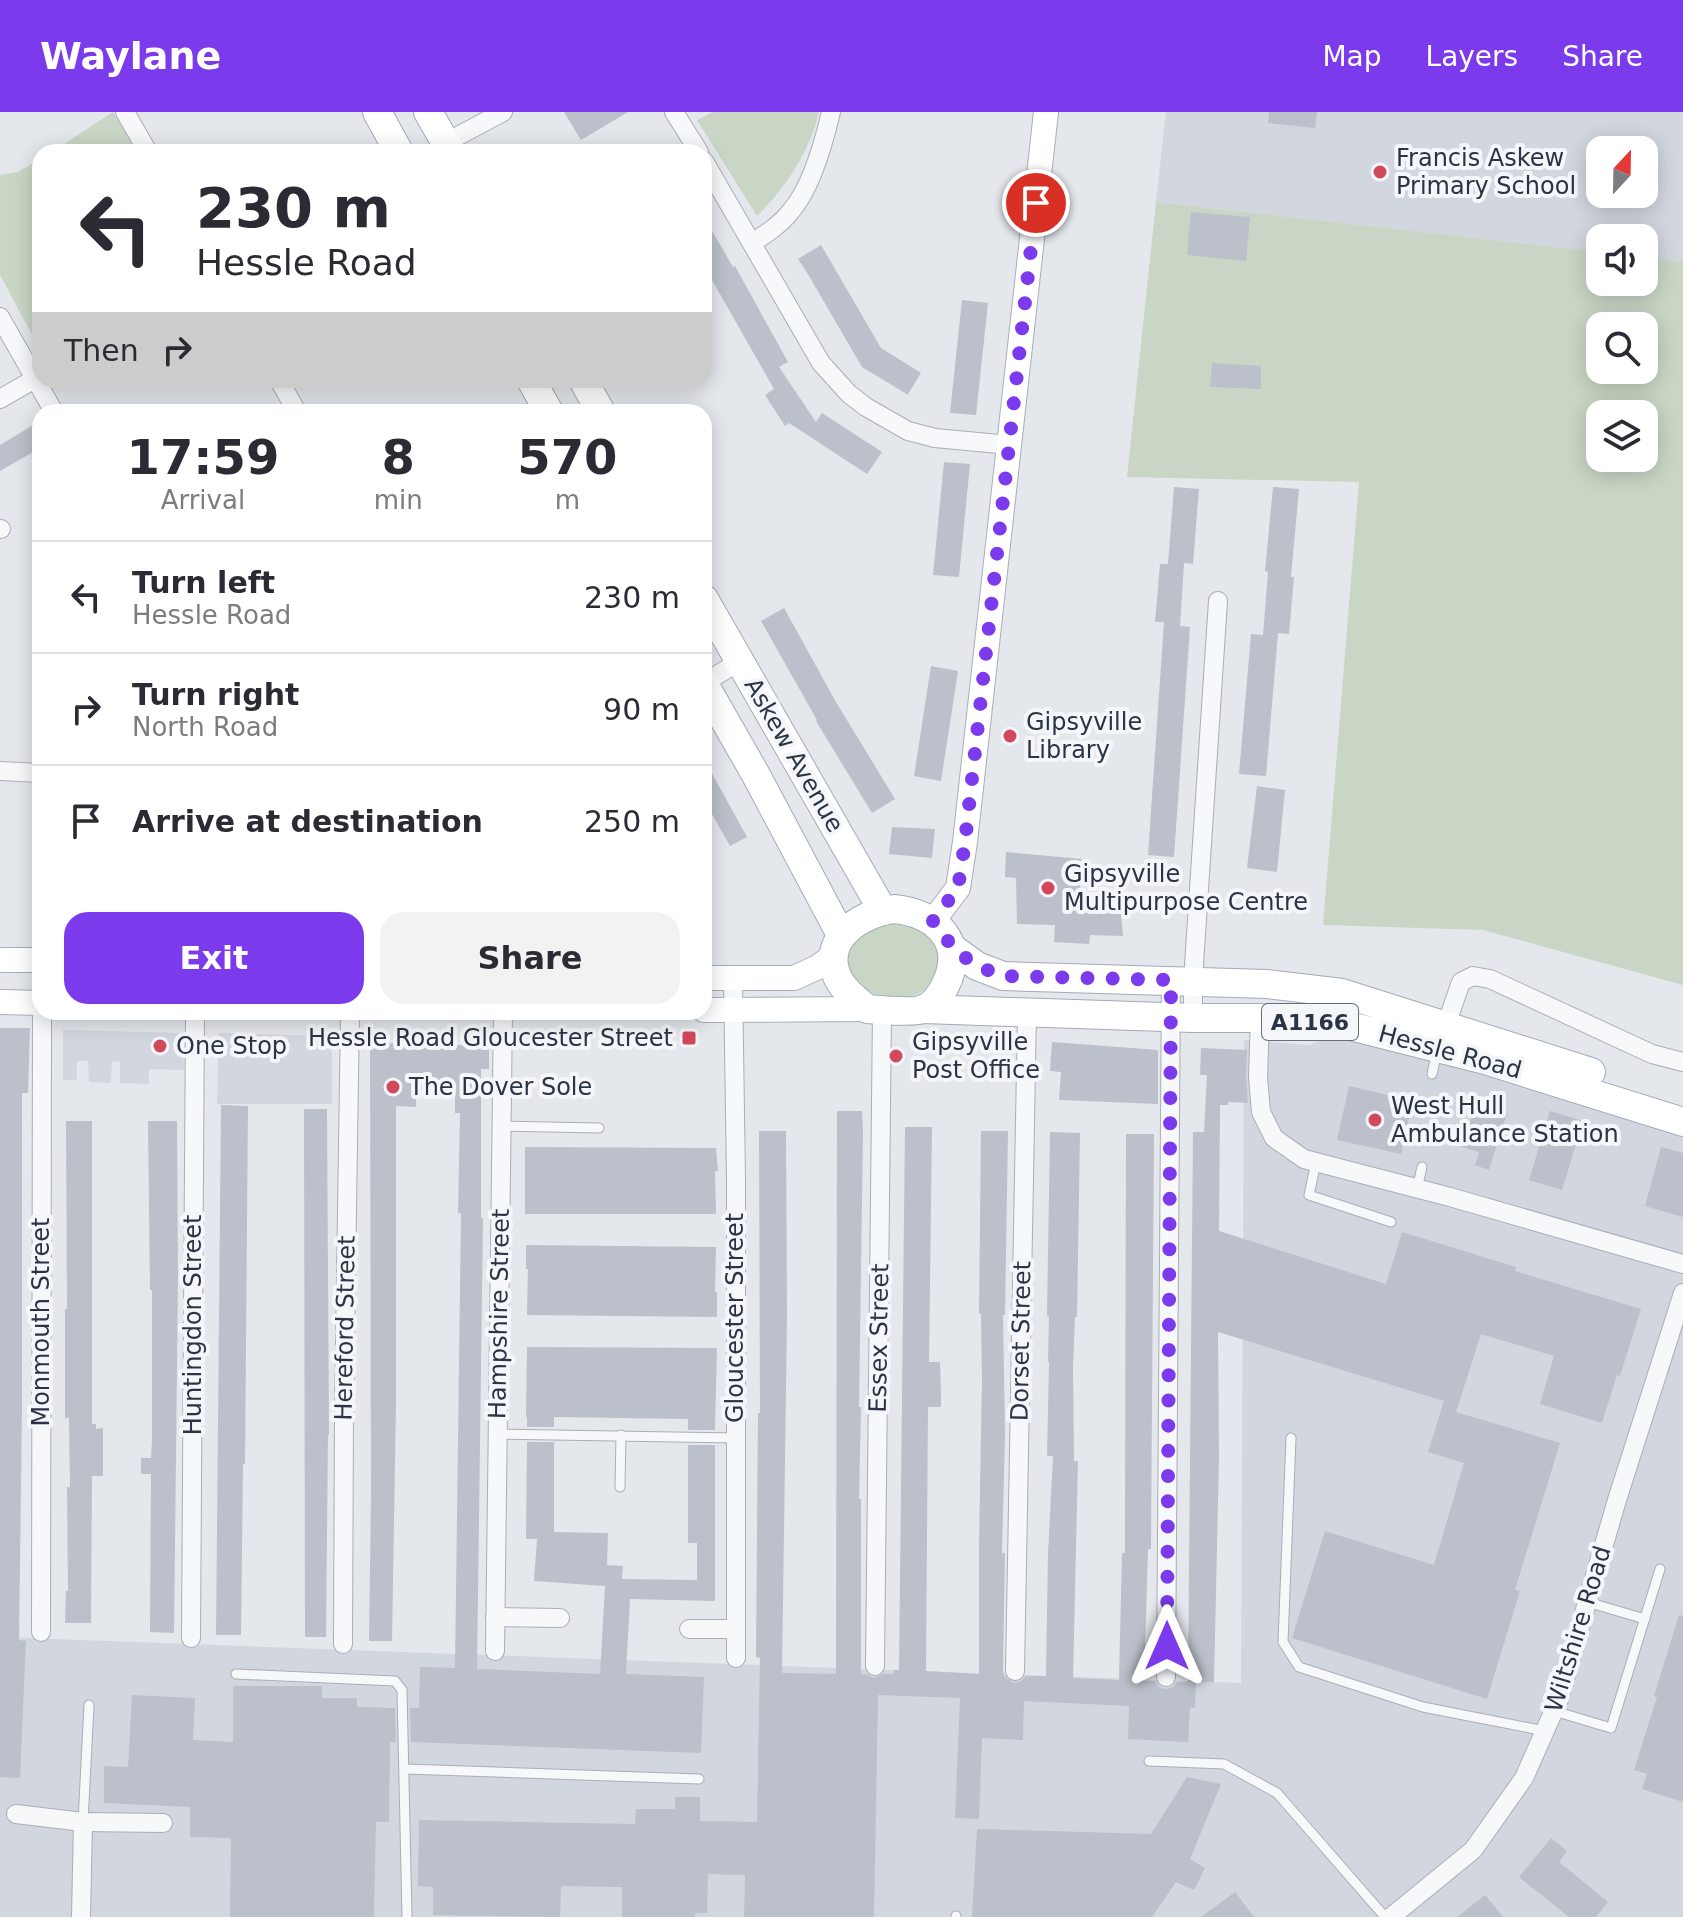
<!DOCTYPE html>
<html lang="en">
<head>
<meta charset="utf-8">
<style>
  :root { --surface:#fff; --page:#f2f2f3; --text:#2b2b33; --muted:#7c7c81; --line:#e1e1e2; --accent:#7c3aed }
  body { margin:0; font-family:"DejaVu Sans",sans-serif; background:var(--page); color:var(--text); height:100vh; display:flex; flex-direction:column; font-size:30px; white-space:nowrap }
  * { box-sizing:border-box; margin:0 }
  p { font-size:26px; color:var(--muted) }
  .icon { flex:none; width:44px; height:44px; fill:none; stroke:currentColor; stroke-width:2; stroke-linecap:round; stroke-linejoin:round }
  .map { position:relative; flex:1; overflow:hidden }
  .side { position:absolute; left:32px; top:292px; width:680px; height:616px; display:flex; flex-direction:column; background:var(--surface); border-radius:24px; box-shadow:0 4px 20px #0003 }
  .side>* { flex:none }
  .guide { position:absolute; left:32px; top:32px; width:680px; height:244px; border-radius:24px; box-shadow:0 4px 20px #0003; background:#fff; color:var(--text); overflow:hidden }
  .needle { width:52px; rotate:22deg }
  .buttons { position:absolute; left:1586px; top:24px; display:grid; gap:16px }
  .buttons a { display:grid; place-items:center; width:72px; height:72px; border-radius:16px; background:var(--surface); box-shadow:0 4px 20px #0003; font-size:40px }
  .pin { position:absolute; display:grid; place-items:center; width:68px; height:68px; color:#fff; margin:-34px; border:4px solid #fff; border-radius:50%; box-shadow:0 2px 8px #0007 }
  .me { position:absolute; width:88px; margin:-44px; rotate:0deg; stroke-linejoin:round; filter:drop-shadow(0 0 6px #0008) }
  .turn { display:flex; align-items:center; gap:28px; height:168px; padding:0 32px; font-size:36px }
  .turn .icon { width:104px; height:104px; stroke-width:2.5 }
  .turn b { display:block; font-size:56px; line-height:68px }
  .then { display:flex; align-items:center; height:76px; padding:0 32px; background:#0003; gap:16px; font-size:30px }
  .eta { display:flex; justify-content:space-evenly; align-items:center; height:136px; text-align:center }
  .eta b { font-size:48px; font-weight:700; line-height:56px }
  .action { display:flex; gap:16px; margin-top:auto; padding:16px 32px }
  .action a { flex:1; height:92px; border-radius:24px; background:var(--accent); color:#fff; font-size:32px; font-weight:700; line-height:92px; text-align:center }
  .action a+a { background:var(--page); color:var(--text) }
  ul { padding:0; list-style:none }
  li { display:flex; align-items:center; gap:24px; height:112px; padding:0 32px; border-top:2px solid var(--line) }
  li div { flex:1 }
  li b { display:block; font-size:30px }
  li em { font-style:normal }
  header { display:flex; align-items:center; gap:48px; box-sizing:border-box; height:112px; padding:0 40px; background:var(--accent); color:#fff }
  header strong { font-size:38px }
  nav { display:flex; gap:44px; margin-inline-start:auto; font-size:28px }
  .map>svg:first-child { display:block }
</style>
</head>
<body>
<header>
<strong>Waylane</strong>
<nav><a>Map</a><a>Layers</a><a>Share</a></nav>
</header>
<div class="map">
<svg width="1683" height="1805" viewBox="0 0 1683 1805">
  <rect width="100%" height="100%" fill="#e4e7ec"/>
  <g fill="#d2d6de" fill-rule="evenodd">
    <path d="M1166,0h517v150l-39,-5v-19h-44v14l-444,-50zM1600,38h44v44h-44z"/>
    <path d="M1344,917l339,103v785h-1683v-280l1241,46 3,-643 66,5z"/>
    <path d="M63,918l120,3 1,37 -35,-1v15l-29,-1v-21l-8,-1 -1,22 -22,-1 -1,-21h-11v19h-14z"/>
    <path d="M219,921l113,3v68h-115z"/>
  </g>
  <g fill="#c9d6c5" fill-rule="evenodd">
    <path d="M113,0l24,40h-85l6,-4z"/>
    <path d="M713,0h106c-10,41 -33,75 -62,104l-60,-96z"/>
    <path d="M40,47v181l-4,2 -36,-67v-100l18,-3z"/>
    <path d="M1156,90l444,50v30h44v-25l39,5v723l-200,-55 -160,-5 36,-443 -232,-5zM1600,214h44v44h-44zM1600,302h44v44h-44z"/>
    <path d="M883,811c22,2 62,5 58,36 -1,8 -5,17 -7,25 -9,6 -18,12 -29,14 -26,4 -61,-13 -59,-43 1,-6 4,-12 9,-16 7,-7 19,-11 28,-16z"/>
  </g>
  <g fill="#bbc0ca">
    <path d="M564,0h64l-47,28z"/>
    <path d="M1269,0h48l-2,16 -47,-5z"/>
    <path d="M1191,100l59,5 -4,44 -59,-6z"/>
    <path d="M704,105l29,50 2,-1 53,96 -9,5 37,55 6,-9 60,39 -15,22 -78,-51 -4,3 -20,-31 9,-6 -70,-123z"/>
    <path d="M821,133l60,103 40,25 -13,21 2,2 -48,-29 -53,-91 -11,-17z"/>
    <path d="M962,188l26,3 -12,112 -26,-2z"/>
    <path d="M1212,251l49,3v23l-51,-2z"/>
    <path d="M40,309v27l-40,23v-26z"/>
    <path d="M944,350l26,2 -11,113 -26,-2z"/>
    <path d="M1174,375l25,2 -6,75 -9,-1 -4,63 10,1 -16,230 -26,-2 16,-233h-9l5,-58h8z"/>
    <path d="M1273,375l26,2 -8,88h3l-5,57 -11,-1 -12,143 -27,-2 12,-140 12,1 5,-63 -3,-1z"/>
    <path d="M784,496l52,94 59,97 -23,14 -56,-92 1,-1 -56,-99z"/>
    <path d="M931,554l27,5 -17,110 -27,-5z"/>
    <path d="M704,647l43,78 -17,9 -26,-46z"/>
    <path d="M1257,674l28,4 -8,82 -30,-4z"/>
    <path d="M892,715l43,2 -3,29 -43,-4z"/>
    <path d="M1006,740l76,7 -3,40h41l3,37 -33,-1 -1,9 -35,-2 1,-17 -38,-1 -1,-46 -11,-1z"/>
    <path d="M0,916h30l-2,65h-6v314l-3,233 7,1 -6,137 -20,-1z"/>
    <path d="M379,930l43,3h67v24h-8v149h2l-6,451 123,5 5,-88 -71,-5 3,-42h-11l1,-97h27v90l54,1 -1,32 16,1 -1,13 75,1v-37h-9v-98h27v156l-85,-2 -4,75 78,3 -3,76 -290,-11 -1,-34h9l1,-41 35,1 6,-455h-3l2,-100h-5v-20l-39,-1v15l-20,-1v295l-4,240h-23l2,-147 -1,-446z"/>
    <path d="M1052,930l106,8v54l-99,-4 2,-28 -11,-1z"/>
    <path d="M1201,936l46,2 -1,27 2,26 -20,-1v3h-8l-1,126 167,53 16,-52 114,35 -1,4 126,38 -21,67 -3,-1 -15,48 -62,-19 14,-48 -73,-22 -25,78 104,31 -45,147 5,1 -33,108 -195,-61 33,-107 109,34 30,-102 -36,-11 16,-51 -226,-69 1,125 -5,225h-26l5,-550h11l3,-57h-7z"/>
    <path d="M1349,974l64,15 -12,53 -64,-14z"/>
    <path d="M1476,991l31,10 -18,57 -14,-5 4,-13 -17,-5z"/>
    <path d="M221,993l27,1 -3,358h-2l-2,171h-25z"/>
    <path d="M304,997h23l2,326h-1l-2,202h-21z"/>
    <path d="M837,999h25l1,19 -4,277h2l-2,92h2v175h5l8,4 9,-4h10l1,-4h5l6,-543h27l-3,235h11l1,33v12h-13l-2,264 53,3v-129l3,-167 -1,-64h-2l2,-183h27l-3,184h-2l2,119 -3,119h3l-2,118 2,6 9,6 7,-2 5,-5h20l2,-122 5,-98h-6l2,-94h-1l1,-46h-2l3,-184 30,1 -3,184h-2l-2,50 1,94h4l-5,217 46,2 3,-127h3v-26l1,-393h28l-3,408v7h-3l-4,132h11l4,6 6,2 8,-2 4,-5 19,1 -1,25h-5l-2,34 -60,-3 1,-33 -105,-5 -1,39 -41,-2 -3,81 -24,-1 5,-120 -82,-3 -4,222h-130l1,-42 -37,-1 -1,39h-12v4h-73v-30l-61,-1 -1,31 -127,-2v-28l-15,-1 1,-66 216,4 1,-15h39v-12h25v24l57,1 3,-164 -4,-1 2,-244h2l-1,-282h27l1,185 -5,357 54,1z"/>
    <path d="M1550,999l33,10 -21,69 -33,-10z"/>
    <path d="M66,1009h26v303h4v5l7,-1v48h-11l-1,147h-26l1,-32h2l-1,-104h3l-1,-69h-4v-109h2z"/>
    <path d="M148,1009h29l1,157 -4,355 -24,-1 1,-158h-10v-16h10l1,-18v-150h-2z"/>
    <path d="M525,1035l191,1 2,23h-3l1,43h-191z"/>
    <path d="M1661,1035l22,6v64l-38,-11z"/>
    <path d="M526,1133l190,2 -1,45h2v25l-190,-2 1,-46h-2z"/>
    <path d="M527,1235l190,1 -2,82h-27v-11l-134,-2v10h-27v-10h-1z"/>
    <path d="M1679,1503l4,1v186l-41,-13 5,-15 -13,-4 23,-73 -3,-1z"/>
    <path d="M233,1574h89v12h35v9l38,1 1,34h-6l-1,80h-13l-2,95h-144l1,-79 -41,-1v-30l-86,-4v-37l24,1 4,-72 63,3 -2,42 40,2z"/>
    <path d="M1187,1665l34,7 -31,75 15,9 -11,22 -18,-8 -24,35h-180l5,-88 174,5z"/>
    <path d="M1551,1726l16,13 -8,11 49,40 -12,15h-27l-50,-40z"/>
    <path d="M1235,1780l19,25h-53z"/>
    <path d="M1485,1783l18,22h-46z"/>
  </g>
  <g fill="none" stroke-linecap="round" stroke-linejoin="round">
    <g stroke="#a9aeb7" stroke-width="11">
      <g id="lane">
        <path d="M1432,962l5,-22"/>
        <path d="M501,1014l98,2"/>
        <path d="M1316,1050l-7,33 82,27"/>
        <path d="M1417,1077l5,-22"/>
        <path d="M497,1322l238,4"/>
        <path d="M1291,1326l-8,204 16,25 124,40 122,24"/>
        <path d="M620,1375l1,-52"/>
        <path d="M1587,1490l58,17"/>
        <path d="M236,1562l159,7 7,9 5,227"/>
        <path d="M1554,1599l57,17 49,-159"/>
        <path d="M1149,1649l75,3 53,29 108,124"/>
        <path d="M404,1657l295,10"/>
        <path d="M83,1710l6,-117"/>
        <path d="M956,1804v1"/>
      </g>
    </g>
    <g stroke="#a9aeb7" stroke-width="20">
      <g id="street">
        <path d="M125,0l23,40"/>
        <path d="M674,0l25,40"/>
        <path d="M445,31l58,-31"/>
        <path d="M704,49l117,202 28,31 17,13 42,24 27,7 75,7"/>
        <path d="M752,131c14,-9 28,-18 39,-32 20,-23 33,-69 40,-99"/>
        <path d="M0,205l54,95"/>
        <path d="M279,268l18,32"/>
        <path d="M0,287l40,-23"/>
        <path d="M0,417h1"/>
        <path d="M704,571l36,-22"/>
        <path d="M0,659l40,2"/>
        <path d="M733,866l3,202v478"/>
        <path d="M1193,906v-38l25,-379"/>
        <path d="M1260,906l-2,59 3,35 13,26 30,21 146,38 233,67"/>
        <path d="M1443,922l18,-52 12,-6 17,3 162,75 31,8"/>
        <path d="M495,1505l65,1"/>
        <path d="M689,1517h47"/>
        <path d="M41,1520l1,-620"/>
        <path d="M191,1526l4,-626"/>
        <path d="M343,1532l1,-235 6,-397"/>
        <path d="M495,1539l8,-639"/>
        <path d="M875,1554l7,-656"/>
        <path d="M1015,1559l12,-659"/>
        <path d="M1166,1565l5,-697"/>
        <path d="M16,1702l67,8 80,1"/>
        <path d="M81,1805l2,-95"/>
        <path d="M1391,1805l82,-67 51,-72 35,-79 58,-199 66,-207"/>
      </g>
    </g>
    <g stroke="#a9aeb7" stroke-width="26">
      <g id="secondary">
        <path d="M933,809l25,-33 7,-46 81,-730"/>
        <path d="M0,848h40"/>
        <path d="M704,866h90l24,-11 17,-13"/>
        <path d="M0,890l40,1"/>
        <path d="M704,898l163,-1"/>
      </g>
    </g>
    <g stroke="#a3abb8" stroke-width="30">
      <g id="primary">
        <path d="M377,0l22,40"/>
        <path d="M428,0l23,40"/>
        <path d="M531,268l18,32"/>
        <path d="M583,268l18,32"/>
        <path d="M704,487l179,312"/>
        <path d="M704,572l52,91 85,160"/>
        <path d="M894,797c42,4 73,33 51,77 -4,9 -12,19 -21,23 -9,4 -45,1 -57,0 -9,-8 -20,-16 -27,-27 -23,-40 18,-68 54,-73z"/>
        <path d="M952,836l25,18 26,10 264,8 75,9 249,79"/>
        <path d="M923,897l270,9h67l82,6 143,36 198,62"/>
      </g>
    </g>
    <use href="#lane" stroke="#f7f8fa" stroke-width="9"/>
    <use href="#street" stroke="#f7f8fa" stroke-width="18"/>
    <use href="#secondary" stroke="#fff" stroke-width="24"/>
    <use href="#primary" stroke="#fff" stroke-width="28"/>
  </g>
  <g fill="none" stroke-linecap="round" stroke-linejoin="round">
    <path stroke="#7c3aed" stroke-width="14" stroke-dasharray="0 25.2" d="M1036,91l-71,639 -7,46 -25,33 11,13 8,14 25,18 26,10 168,4 -4,666"/>
  </g>
  <g fill="#d1495b" stroke="#f4f6f9" stroke-width="3">
    <circle cx="1380" cy="60" r="8"/>
    <circle cx="1010" cy="624" r="8"/>
    <circle cx="1048" cy="776" r="8"/>
    <rect x="681" y="918" width="16" height="16" rx="4"/>
    <circle cx="160" cy="934" r="8"/>
    <circle cx="896" cy="944" r="8"/>
    <circle cx="393" cy="975" r="8"/>
    <circle cx="1375" cy="1008" r="8"/>
  </g>
  <g text-anchor="middle" dominant-baseline="central" stroke-width="8" stroke-linejoin="round" paint-order="stroke">
    <rect fill="#f4f6f9" stroke="#676e7b" stroke-width="2" x="1262" y="892" width="96" height="36" rx="6"/>
    <g font-size="22" font-weight="bold" fill="#2b3445">
      <text x="1310" y="910">A1166</text>
    </g>
    <g font-size="24" fill="#2b3445" stroke="#f4f6f9" text-anchor="start">
      <text x="1396" y="46">Francis Askew<tspan x="1396" dy="28">Primary School</tspan></text>
      <text x="1026" y="610">Gipsyville<tspan x="1026" dy="28">Library</tspan></text>
      <text x="1064" y="762">Gipsyville<tspan x="1064" dy="28">Multipurpose Centre</tspan></text>
      <text x="673" y="926" text-anchor="end">Hessle Road Gloucester Street</text>
      <text x="912" y="930">Gipsyville<tspan x="912" dy="28">Post Office</tspan></text>
      <text x="176" y="934">One Stop</text>
      <text x="409" y="975">The Dover Sole</text>
      <text x="1391" y="994">West Hull<tspan x="1391" dy="28">Ambulance Station</tspan></text>
    </g>
    <g font-size="24" fill="#2b3445" stroke="#f4f6f9">
      <text transform="translate(794 643) rotate(60)">Askew Avenue</text>
      <text transform="translate(1450 940) rotate(15)">Hessle Road</text>
      <text transform="translate(499 1202) rotate(-89)">Hampshire Street</text>
      <text transform="translate(735 1206) rotate(-90)">Gloucester Street</text>
      <text transform="translate(41 1210) rotate(-90)">Monmouth Street</text>
      <text transform="translate(193 1213) rotate(-90)">Huntingdon Street</text>
      <text transform="translate(345 1216) rotate(-89)">Hereford Street</text>
      <text transform="translate(879 1226) rotate(-89)">Essex Street</text>
      <text transform="translate(1021 1229) rotate(-89)">Dorset Street</text>
      <text transform="translate(1578 1517) rotate(-73)">Wiltshire Road</text>
    </g>
  </g>
</svg>
<div class="buttons">
<a><svg class="needle" viewBox="-14 -14 28 28"><path d="M0-13l5 13h-10z" fill="#e53935"/><path d="M0 13l5-13h-10z" fill="#7c7c81"/></svg></a>
<a><svg class="icon" aria-label="sound" viewBox="0 0 24 24"><path d="M4 9h4l5-4v14l-5-4H4zM17 9q2 3 0 6"/></svg></a>
<a><svg class="icon" aria-label="search" viewBox="0 0 24 24"><circle cx="10" cy="10" r="6"/><path d="M15 15l6 6"/></svg></a>
<a><svg class="icon" aria-label="layers" viewBox="0 0 24 24"><path d="M12 4l9 5-9 5-9-5zM3 14l9 5 9-5"/></svg></a>
</div>
<div class="pin" style="left:1036px;top:91px;background:#d93025"><svg class="icon" aria-label="arrive" viewBox="0 0 24 24"><path d="M6 21V4h12l-3 4 3 4H6"/></svg></div>
<svg class="me" style="left:1167px;top:1534px" viewBox="-20 -20 40 40"><path d="M0-17L14 15 0 8-14 15z" fill="#7c3aed" stroke="#fff" stroke-width="4"/></svg>
<div class="guide">
<div class="turn"><svg class="icon" aria-label="left" viewBox="0 0 24 24"><path d="M17 20v-9H6M10 6l-5 5 5 5"/></svg><div><b>230 m</b>Hessle Road</div></div>
<div class="then">Then<svg class="icon" aria-label="right" viewBox="0 0 24 24"><path d="M7 20v-9h11M14 6l5 5-5 5"/></svg></div>
</div>
<section class="side">
<div class="eta">
<div><b>17:59</b><p>Arrival</p></div>
<div><b>8</b><p>min</p></div>
<div><b>570</b><p>m</p></div>
</div>
<ul>
<li><svg class="icon" aria-label="left" viewBox="0 0 24 24"><path d="M17 20v-9H6M10 6l-5 5 5 5"/></svg><div><b>Turn left</b><p>Hessle Road</p></div><em>230 m</em></li>
<li><svg class="icon" aria-label="right" viewBox="0 0 24 24"><path d="M7 20v-9h11M14 6l5 5-5 5"/></svg><div><b>Turn right</b><p>North Road</p></div><em>90 m</em></li>
<li><svg class="icon" aria-label="arrive" viewBox="0 0 24 24"><path d="M6 21V4h12l-3 4 3 4H6"/></svg><div><b>Arrive at destination</b></div><em>250 m</em></li>
</ul>
<div class="action"><a>Exit</a><a>Share</a></div>
</section>
</div>
</body>
</html>
